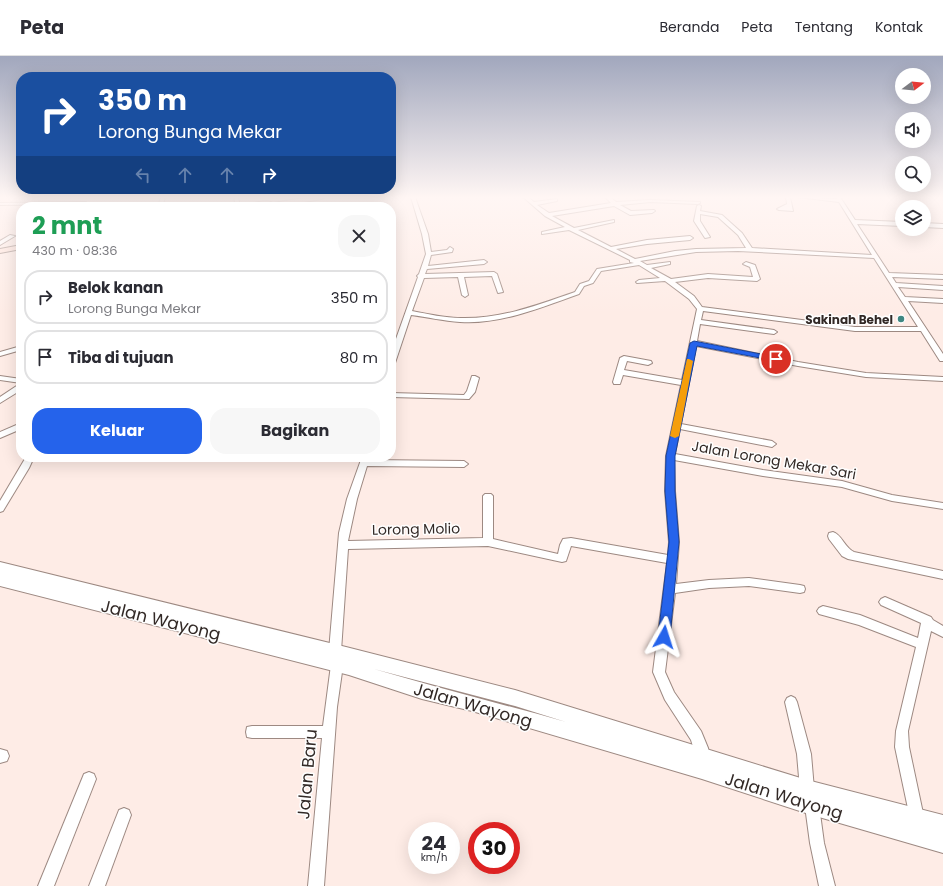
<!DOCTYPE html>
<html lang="id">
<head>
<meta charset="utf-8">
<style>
  :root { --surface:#fff; --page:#f7f7f7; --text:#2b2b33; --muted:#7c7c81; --line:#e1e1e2; --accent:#2563eb }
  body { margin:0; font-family:Poppins,sans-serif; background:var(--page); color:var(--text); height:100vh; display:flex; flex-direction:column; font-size:15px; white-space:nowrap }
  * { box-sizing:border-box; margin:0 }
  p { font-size:13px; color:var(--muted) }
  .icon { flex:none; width:22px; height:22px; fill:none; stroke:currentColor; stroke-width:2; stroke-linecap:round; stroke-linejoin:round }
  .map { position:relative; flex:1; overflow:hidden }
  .side { position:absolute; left:16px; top:146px; width:380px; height:260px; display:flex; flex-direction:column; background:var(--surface); border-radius:16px; box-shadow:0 4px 16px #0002 }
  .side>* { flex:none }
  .banner { position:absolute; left:16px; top:16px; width:380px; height:122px; border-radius:16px; box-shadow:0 4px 16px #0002; background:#1a4fa0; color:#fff; overflow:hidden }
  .needle { width:26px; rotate:74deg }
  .buttons { position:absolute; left:895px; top:12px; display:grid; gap:8px }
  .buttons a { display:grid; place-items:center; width:36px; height:36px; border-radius:50%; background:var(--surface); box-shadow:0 4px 16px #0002; font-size:20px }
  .speed { position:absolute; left:408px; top:766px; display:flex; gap:8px; font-size:20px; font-weight:700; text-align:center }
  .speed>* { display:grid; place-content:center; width:52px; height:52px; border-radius:50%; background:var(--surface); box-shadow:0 4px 16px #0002; line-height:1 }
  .speed small { font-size:10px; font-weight:400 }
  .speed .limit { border:6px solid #d22; background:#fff; color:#111 }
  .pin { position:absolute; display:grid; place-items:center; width:34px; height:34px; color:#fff; margin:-17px; border:2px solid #fff; border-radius:50%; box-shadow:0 1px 4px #0007 }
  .me { position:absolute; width:44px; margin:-22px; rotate:6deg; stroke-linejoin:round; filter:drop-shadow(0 0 3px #0008) }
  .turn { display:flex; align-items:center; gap:14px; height:84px; padding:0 16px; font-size:18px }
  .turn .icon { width:52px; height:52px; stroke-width:2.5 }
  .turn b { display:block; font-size:28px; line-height:34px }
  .lanes { display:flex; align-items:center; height:38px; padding:0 16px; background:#0003; justify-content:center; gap:20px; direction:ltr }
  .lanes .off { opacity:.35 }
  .round { display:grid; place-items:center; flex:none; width:42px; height:42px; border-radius:16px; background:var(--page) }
  .summary { display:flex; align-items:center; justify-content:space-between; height:68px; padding:0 16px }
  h1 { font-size:24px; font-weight:700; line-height:30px; color:#1e9e55 }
  .action { display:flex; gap:8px; margin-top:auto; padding:8px 16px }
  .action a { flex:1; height:46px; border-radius:16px; background:var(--accent); color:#fff; font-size:16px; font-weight:700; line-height:46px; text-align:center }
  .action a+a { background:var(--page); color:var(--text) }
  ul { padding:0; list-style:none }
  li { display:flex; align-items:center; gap:12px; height:54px; margin:0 8px 6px; padding:0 8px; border:2px solid var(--line); border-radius:16px }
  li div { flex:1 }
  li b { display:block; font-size:15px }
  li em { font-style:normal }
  header { display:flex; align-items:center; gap:24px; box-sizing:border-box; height:56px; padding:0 20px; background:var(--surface); border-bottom:1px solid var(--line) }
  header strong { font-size:19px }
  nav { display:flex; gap:22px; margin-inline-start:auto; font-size:14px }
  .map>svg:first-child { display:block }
</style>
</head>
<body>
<header>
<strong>Peta</strong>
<nav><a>Beranda</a><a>Peta</a><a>Tentang</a><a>Kontak</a></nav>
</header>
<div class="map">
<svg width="943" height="830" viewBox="0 0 943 830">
  <rect width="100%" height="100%" fill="#feece6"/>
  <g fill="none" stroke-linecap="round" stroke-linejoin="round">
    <g stroke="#9d8982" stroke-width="2">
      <g id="minor">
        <path d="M161,141h4l-3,10h-4z"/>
        <path d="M234,141h4l2,10h-4z"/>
        <path d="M411,141h4l13,37 3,18 16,-2 3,-3 3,2 -1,3 -21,3 -3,11 56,-6 3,2 -3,2 -57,5 -2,5 69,-2 3,2 6,18 -5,1 -6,-17 -28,1 4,18 -3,2 -3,-2 -4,-18 -34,1 -12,33c16,3 33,7 49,7 40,1 77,-13 114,-26l5,-8 9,-3 8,-12 37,-6 -4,-1v-2l-61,-30 -27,4v-2l23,-5 -20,-11 -22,-19h5l6,5 23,-3v2l-20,4 12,8 62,-10 -6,-6h5l6,5 34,-2 50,2v1l-2,1 -48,-2 -30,3 11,6 23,-1 1,1 -3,2 -22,2 -16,-9 -62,10 22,12 40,-8v2l-36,8 33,17 36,-7 43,-4 3,2 -3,2 -43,4 -31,5 19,10 40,-8 21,-2 50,-1 -8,-13 -20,-18 -18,-3v7l10,16 -5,1 -11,-17 3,-15 2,-1 2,1 -1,5 22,4 20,18 10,15 120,7 -33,-53 -41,-5 39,2 -1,-2h4l15,23 47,2v4l-45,-2 32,49 54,2v4l-51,-2 4,6 47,3v4l-45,-3 7,10 38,2v4l-35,-2 35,53v7h-3l-19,-30h-66l-152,-20 -2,9 73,10 3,2 -3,2 -74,-10 -3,17 101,21 68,11 77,4v4l-77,-4 -68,-11 -102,-20 -15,78 91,17 4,3 -4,3 -92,-18 -5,25 88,16 79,11 50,14 51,8v6l-51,-8 -50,-14 -79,-11 -89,-16 1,31 4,51 -3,42 33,-4 40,-2 51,7 4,1 1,3 -1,3 -4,1 -51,-7 -40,2 -34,5 -10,79 9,20 27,39 7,17 2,10 -2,5 -5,2 -5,-2 -7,-23 -26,-40 -12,-28 14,-109 -96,-17 -5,15 -4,1 -74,-16 -140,3 -7,102 -2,4 -4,1 -4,-1 -2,-4 10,-118 8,-34 15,-42h8l-1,3 95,1 4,3 -4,3 -97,-1 -10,33 -9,42 135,-3v-42l2,-2h6l2,2v43l65,15 2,-9 3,-6 8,-1 97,17 1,-13 -4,-51 1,-35 15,-71 -58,-10 -3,9h-6l-1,-2 7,-24 4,-2 27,5 1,2 -4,2 -21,-4 -3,9 58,10 15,-71 -8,-10 -24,-18 -28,2 -1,-1 3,-2 21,-2 -21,-13 -38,6 -8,12 -9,3 -5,8c-37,13 -79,31 -119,28 -16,-1 -33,-5 -49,-7l-16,48 -4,2v-12l27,-76 -1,-1 2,-2 7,-20 -4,-20zM738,195l136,7 44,69h-63l-153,-20 -8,-11 -19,-14 33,-4 49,3 3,-2 -5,-14 -9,-3 -3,2 7,3 3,10 -45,-3 -37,5 -20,-11 19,-4v-2l-23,3 -7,-4 56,-9z"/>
        <path d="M786,141h4l3,14 -14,-1 -2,-1 10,-5z"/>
        <path d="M84,146h2v2l-86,1v-2z"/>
        <path d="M924,167l19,1v4l-19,-1z"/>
        <path d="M10,179l5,1 -15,9v-4z"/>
        <path d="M21,290v4l-21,6v-4z"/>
        <path d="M0,320l21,3v4l-21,-3z"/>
        <path d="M472,320h3l4,2 -4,14 -6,7 -78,-2v-4l73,2 3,-4z"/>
        <path d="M18,329h3v5l-21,13v-6z"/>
        <path d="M21,367v6l-21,9v-6z"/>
        <path d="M26,401h8l-5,11 -26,43 -3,1v-11z"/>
        <path d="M833,476c9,3 12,16 21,20l89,19v8l-95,-20 -6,-3 -13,-17 -1,-3 1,-3z"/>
        <path d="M885,541l46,20 2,3 10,6v11l-12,-6 -23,100 1,16 15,71 -2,5 -5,2 -5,-2 -2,-5 -15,-71 1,-16 20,-84 -57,-22 -40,-11 -2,-3 2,-3 4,-2 37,9 58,23 3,-15 -40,-18 -2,-3 2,-3z"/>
        <path d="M337,604l4,1 2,4 -6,42 -13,179h-16l14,-148h-70l-5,-1 -1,-5 1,-5 5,-1h71l8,-61 2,-4z"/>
        <path d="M791,640l4,2 2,4 14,52 3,35 -2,5 -5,2 -5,-2 -2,-5 -3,-35 -12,-52 2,-4z"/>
        <path d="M0,693l7,2 2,5 -2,5 -7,2z"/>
        <path d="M89,716l5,2 2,5 -42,107h-16l46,-112z"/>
        <path d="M812,743l5,2 2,5 5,37 11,43h-16l-9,-43 -5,-37 2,-5z"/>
        <path d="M124,752l5,2 2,5 -26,71h-16l30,-76z"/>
      </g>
    </g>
    <g stroke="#9d8982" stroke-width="2">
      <path id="tertiary" d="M0,506l346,85 169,43 292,90 136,35v38l-131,-38 -110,-36 -230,-68 -50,-12 -73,-24 -349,-89v-12l138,35 -138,-35zM374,613l141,37 51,16c-64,-18 -128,-34 -192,-53z"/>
    </g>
    <g stroke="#9d8982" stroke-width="2">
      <g id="secondary">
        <path d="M309,141h16l-3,2 -48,8h-30c6,-4 24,-8 29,-4z"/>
        <path d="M21,189v4l-21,4v-4z"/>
      </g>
    </g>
    <use href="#minor" fill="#fff" fill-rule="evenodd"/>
    <use href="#tertiary" fill="#fff" fill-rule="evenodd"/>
    <use href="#secondary" fill="#fee3da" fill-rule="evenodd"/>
  </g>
  <linearGradient id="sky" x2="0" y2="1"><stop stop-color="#a1a7bd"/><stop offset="0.55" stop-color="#fff6f4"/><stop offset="1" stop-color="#fff6f4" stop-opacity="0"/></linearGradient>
  <rect width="943" height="257" fill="url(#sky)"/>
  <path fill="#2563eb" stroke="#184099" d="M694,285l82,16 4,2 -4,2 -79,-15 -22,110v35l4,51 -9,95 -2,4 -4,1 -4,-1 -2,-4 11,-95 -4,-51 1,-35 24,-113z"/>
  <path fill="#f59e0b" d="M687,303h2l4,2 -14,75 -4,2 -5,-2z"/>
  <circle fill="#3f8782" stroke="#fefefe" stroke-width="1.5" cx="901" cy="263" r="4"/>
  <g text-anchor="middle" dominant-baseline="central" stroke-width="3" stroke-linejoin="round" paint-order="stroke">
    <g font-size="12" font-weight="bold" fill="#322926" stroke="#fefefe" text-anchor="end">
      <text x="893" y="263">Sakinah Behel</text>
    </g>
    <g font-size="14" fill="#322926" stroke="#fefefe">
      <text transform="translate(774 404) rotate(10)">Jalan Lorong Mekar Sari</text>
      <text transform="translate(416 473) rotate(-1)">Lorong Molio</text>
    </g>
    <g font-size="17" fill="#322926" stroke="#fefefe">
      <text transform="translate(161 564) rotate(14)">Jalan Wayong</text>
      <text transform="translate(473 649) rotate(16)">Jalan Wayong</text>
      <text transform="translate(307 718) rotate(-85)">Jalan Baru</text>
      <text transform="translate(784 740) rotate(17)">Jalan Wayong</text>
    </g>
  </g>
</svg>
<div class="buttons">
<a><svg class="needle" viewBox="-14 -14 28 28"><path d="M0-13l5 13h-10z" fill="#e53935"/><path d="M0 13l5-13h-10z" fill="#7c7c81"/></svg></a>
<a><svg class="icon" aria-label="sound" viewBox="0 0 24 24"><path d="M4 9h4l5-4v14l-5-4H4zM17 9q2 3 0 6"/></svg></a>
<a><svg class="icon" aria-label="search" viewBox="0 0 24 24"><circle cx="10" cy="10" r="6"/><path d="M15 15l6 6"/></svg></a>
<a><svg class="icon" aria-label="layers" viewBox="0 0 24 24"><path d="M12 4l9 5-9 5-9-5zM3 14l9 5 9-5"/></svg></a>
</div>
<div class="speed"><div>24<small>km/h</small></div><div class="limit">30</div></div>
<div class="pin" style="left:776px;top:303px;background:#d93025"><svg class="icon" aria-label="arrive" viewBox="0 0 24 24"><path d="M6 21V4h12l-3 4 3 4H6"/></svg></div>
<svg class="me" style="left:664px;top:581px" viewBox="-20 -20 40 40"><path d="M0-17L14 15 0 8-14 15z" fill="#2563eb" stroke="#fff" stroke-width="4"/></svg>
<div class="banner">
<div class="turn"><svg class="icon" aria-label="right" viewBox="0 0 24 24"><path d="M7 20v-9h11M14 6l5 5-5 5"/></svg><div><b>350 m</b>Lorong Bunga Mekar</div></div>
<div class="lanes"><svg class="icon off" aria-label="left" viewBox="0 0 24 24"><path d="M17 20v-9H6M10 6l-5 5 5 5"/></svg><svg class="icon off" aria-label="ahead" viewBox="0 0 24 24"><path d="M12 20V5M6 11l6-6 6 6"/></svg><svg class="icon off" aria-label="ahead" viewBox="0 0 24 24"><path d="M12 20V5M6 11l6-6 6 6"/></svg><svg class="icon" aria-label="right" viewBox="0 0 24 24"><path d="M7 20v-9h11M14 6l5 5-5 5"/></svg></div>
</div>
<section class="side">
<div class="summary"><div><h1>2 mnt</h1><p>430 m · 08:36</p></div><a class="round"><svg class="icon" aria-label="close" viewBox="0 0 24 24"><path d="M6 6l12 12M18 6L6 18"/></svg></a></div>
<ul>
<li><svg class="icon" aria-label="right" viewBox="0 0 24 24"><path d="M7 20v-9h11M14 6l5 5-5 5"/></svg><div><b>Belok kanan</b><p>Lorong Bunga Mekar</p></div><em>350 m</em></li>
<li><svg class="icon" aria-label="arrive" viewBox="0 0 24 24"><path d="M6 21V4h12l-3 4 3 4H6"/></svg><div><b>Tiba di tujuan</b></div><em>80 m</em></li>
</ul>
<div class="action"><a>Keluar</a><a>Bagikan</a></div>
</section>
</div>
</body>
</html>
